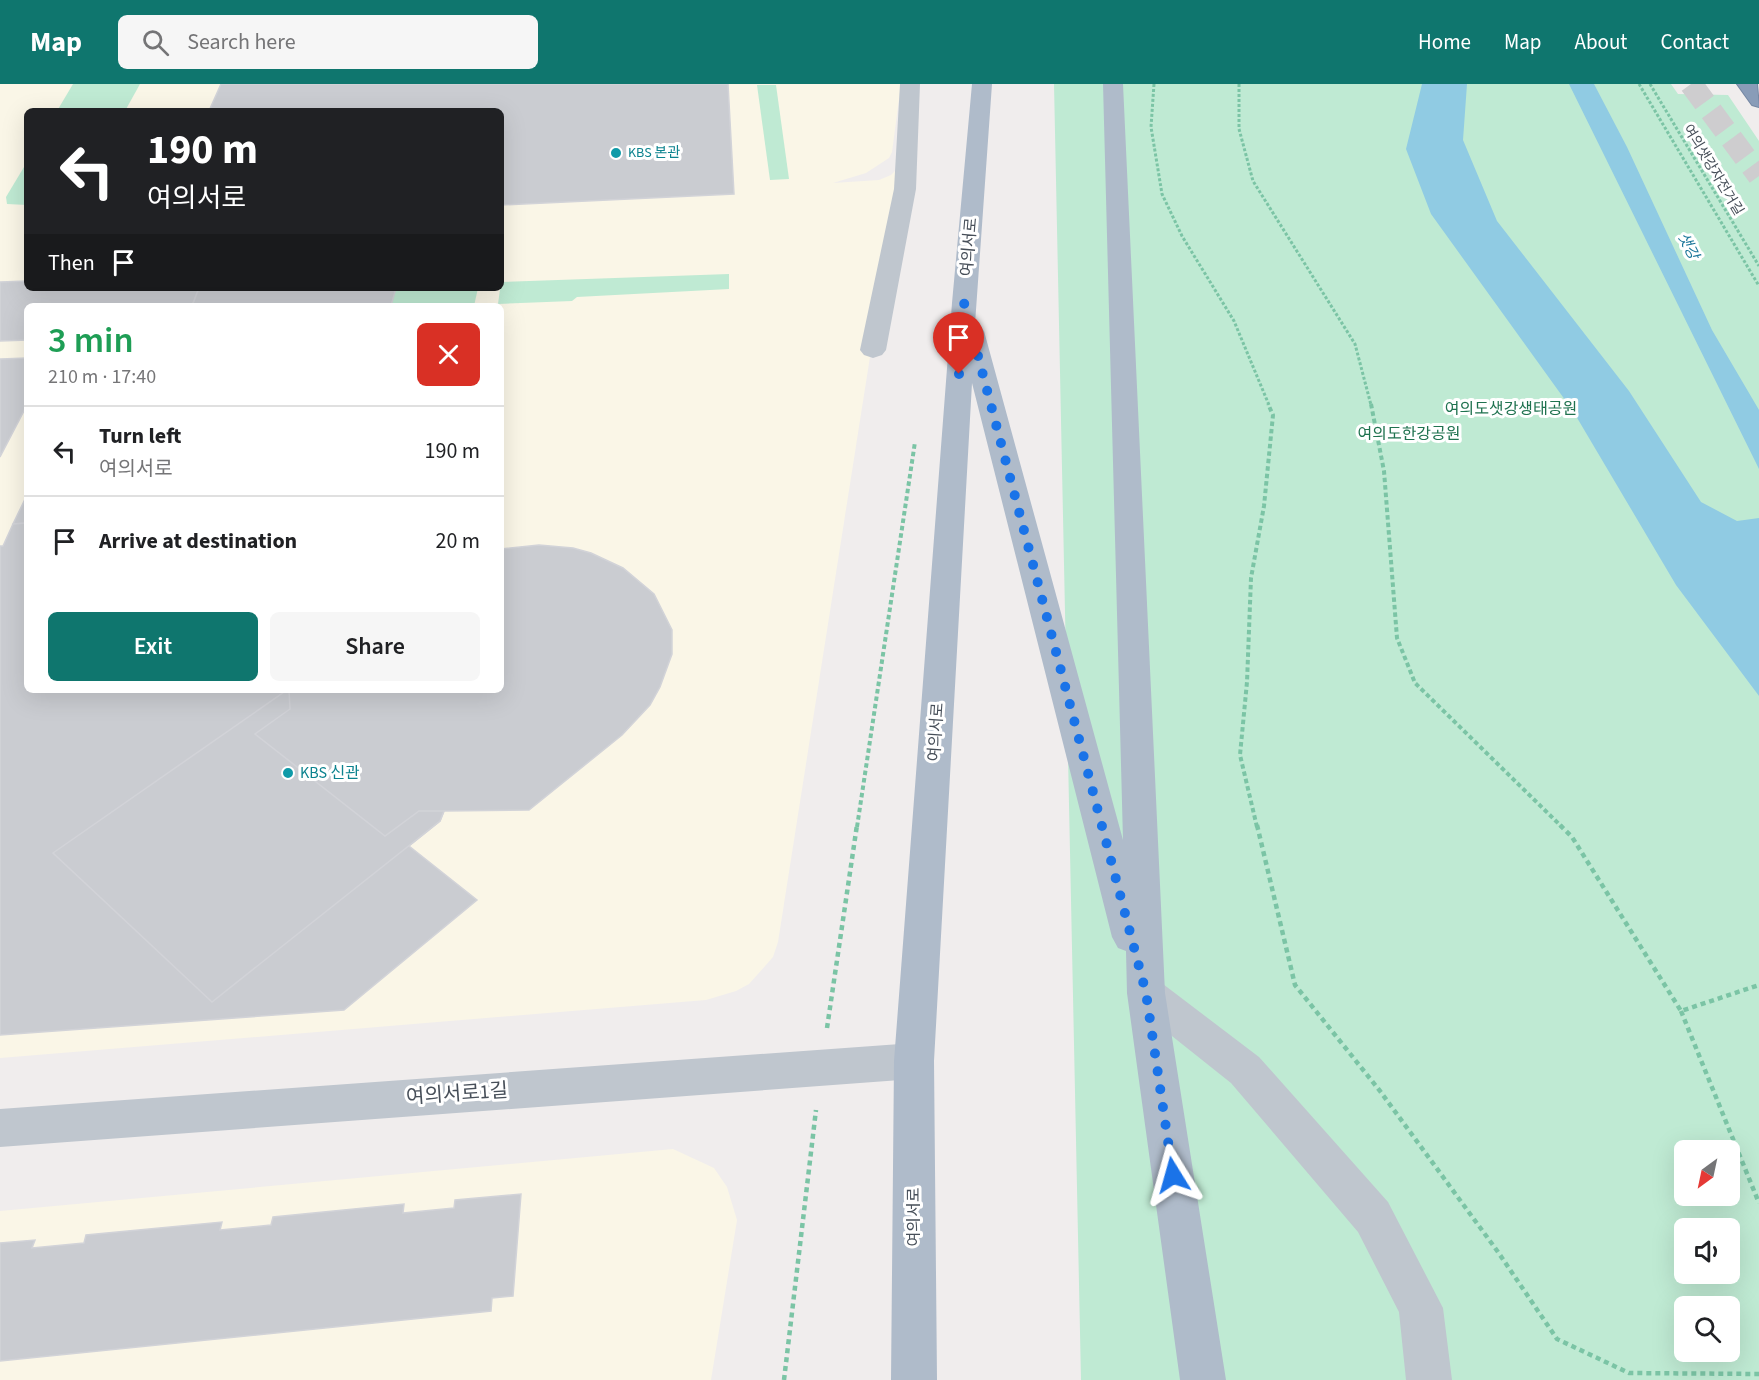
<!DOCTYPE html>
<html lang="en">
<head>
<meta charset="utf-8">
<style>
  :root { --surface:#fff; --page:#f6f6f6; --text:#202124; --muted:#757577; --line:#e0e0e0; --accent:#0f766e }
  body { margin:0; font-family:"Source Sans 3","Noto Sans KR",sans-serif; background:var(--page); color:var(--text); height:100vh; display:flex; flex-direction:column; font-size:22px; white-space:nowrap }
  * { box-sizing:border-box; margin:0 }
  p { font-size:20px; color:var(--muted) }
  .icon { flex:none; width:33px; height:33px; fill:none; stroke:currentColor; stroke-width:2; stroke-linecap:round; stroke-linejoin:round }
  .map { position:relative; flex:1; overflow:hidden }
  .panel { position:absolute; left:24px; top:219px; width:480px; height:390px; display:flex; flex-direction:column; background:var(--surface); border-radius:9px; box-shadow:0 6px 24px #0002 }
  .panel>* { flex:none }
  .banner { position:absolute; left:24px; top:24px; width:480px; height:183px; border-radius:9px; box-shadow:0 6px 24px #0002; background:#202124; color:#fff; overflow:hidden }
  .needle { width:39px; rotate:213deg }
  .tools { position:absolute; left:1674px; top:1056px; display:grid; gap:12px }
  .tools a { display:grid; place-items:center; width:66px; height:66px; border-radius:9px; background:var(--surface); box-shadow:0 6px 24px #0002; font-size:30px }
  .pin { position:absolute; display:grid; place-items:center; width:51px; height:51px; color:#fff; margin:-62px -26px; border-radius:50% 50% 50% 0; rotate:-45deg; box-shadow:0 0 6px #0007 }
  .pin .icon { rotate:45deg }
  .me { position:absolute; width:66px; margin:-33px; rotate:352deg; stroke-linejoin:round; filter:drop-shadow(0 0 4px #0008) }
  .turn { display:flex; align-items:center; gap:21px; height:126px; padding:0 24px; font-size:27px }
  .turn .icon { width:78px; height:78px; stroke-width:2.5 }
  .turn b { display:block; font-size:42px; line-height:51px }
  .then { display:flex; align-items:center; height:57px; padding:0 24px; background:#0003; gap:12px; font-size:22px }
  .round { display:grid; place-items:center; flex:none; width:63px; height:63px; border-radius:9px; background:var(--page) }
  .overview { display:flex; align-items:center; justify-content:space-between; height:102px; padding:0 24px }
  h1 { font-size:36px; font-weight:600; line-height:45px; color:#1e9e55 }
  .action { display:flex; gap:12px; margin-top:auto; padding:12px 24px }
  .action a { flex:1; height:69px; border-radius:9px; background:var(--accent); color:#fff; font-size:24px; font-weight:600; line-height:69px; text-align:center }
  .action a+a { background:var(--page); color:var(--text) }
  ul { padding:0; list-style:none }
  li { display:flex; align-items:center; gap:18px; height:90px; padding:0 24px; border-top:2px solid var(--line) }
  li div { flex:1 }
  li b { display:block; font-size:22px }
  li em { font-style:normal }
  header { display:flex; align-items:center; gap:36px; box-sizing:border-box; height:84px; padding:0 30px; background:var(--accent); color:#fff }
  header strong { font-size:28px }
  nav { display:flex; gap:33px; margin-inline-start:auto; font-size:21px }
  .search { width:420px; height:54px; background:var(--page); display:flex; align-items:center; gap:15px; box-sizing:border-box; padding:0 21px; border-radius:9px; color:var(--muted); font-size:22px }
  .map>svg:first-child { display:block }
</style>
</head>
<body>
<header>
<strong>Map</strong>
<div class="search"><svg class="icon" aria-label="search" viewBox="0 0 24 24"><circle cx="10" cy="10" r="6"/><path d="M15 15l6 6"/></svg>Search here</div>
<nav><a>Home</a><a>Map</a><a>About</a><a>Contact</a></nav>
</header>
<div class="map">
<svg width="1759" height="1296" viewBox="0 0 1759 1296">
  <rect width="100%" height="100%" fill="#f0eded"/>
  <g fill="#faf6e7" fill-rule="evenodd">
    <path d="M0,0h901l-9,68 -3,6 -23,15 -33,10 46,-3 12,-5 9,-9 -122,776 -5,15 -24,27 -13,7 -30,9 -706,58zM27,27h474v177h-474zM27,222h474v384h-474z"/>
    <path d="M673,1065l41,19 13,19 10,33 -26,160h-711v-169z"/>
  </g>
  <g fill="#bfead3" fill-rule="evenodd">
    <path d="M73,0h67l-15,27h-68z"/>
    <path d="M1054,0h617l7,10 50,1 31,46v1239h-678zM1684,1066h46v46h-46zM1684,1144h46v46h-46zM1684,1222h46v46h-46z"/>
    <path d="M757,1h19l13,94 -19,1z"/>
    <path d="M27,78v43l-20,-1 -1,-7z"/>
    <path d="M729,190v15l-152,8 -5,4 -74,3 3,-22z"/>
    <path d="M396,204h82l-4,18h-83z"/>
  </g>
  <g fill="#90cbe3">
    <path d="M1422,0h45l-4,56 34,81 132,170 72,111 36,19 22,-3v178l-83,-111 -103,-174 -142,-197 -25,-65z"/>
    <path d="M1569,0h25l33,63 85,183 47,80v59z"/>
  </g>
  <g fill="#caccd1" stroke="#d2d3d8" stroke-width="1.5">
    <path d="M221,0h507l6,110 -233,11v-94h-292z"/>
    <path d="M27,197v7h172l-7,18h-165v34l-27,1v-59z"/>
    <path d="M199,204h197l-5,18h-199z"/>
    <path d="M27,274v47l-27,52v-98z"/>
    <path d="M27,411v28l-14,1z"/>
    <path d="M27,439v167h474v-141l38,-4 34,3 18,5 32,15 31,26 18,36v24l-12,33 -10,18 -28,30 -93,75 -85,1 -4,10 -31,25 68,54 -133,110 -344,25v-489h3l10,-22z"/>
    <path d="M287,606h2l1,19 -35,25 130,102 34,-25h25l-4,10 -228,181 -159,-149z"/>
    <path d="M521,1110l-8,102 -21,2 -1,13 -491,50v-118l35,-3 -3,8 52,-5 2,-8 136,-13 -2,8 51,-5 2,-8 131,-13 -1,9 51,-5 1,-8z"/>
  </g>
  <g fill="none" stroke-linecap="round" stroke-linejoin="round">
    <path stroke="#cecdcf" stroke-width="23" stroke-dasharray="23 11" stroke-linecap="butt" d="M1691,0l68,92"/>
    <g stroke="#7587a3" stroke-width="2">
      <path id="highway" d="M1737,0h20l2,23 -7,-2z"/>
    </g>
    <g stroke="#7bc4a5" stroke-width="3" stroke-dasharray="3 2" stroke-linecap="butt">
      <path d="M1154,0l-3,43 11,67 20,42 52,85 35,84"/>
      <path d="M1239,0v45l14,52 102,163 16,61"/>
      <path d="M1639,0l120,202"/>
      <path d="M1650,0l109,182"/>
    </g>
    <g stroke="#7bc4a5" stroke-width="4" stroke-dasharray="4.5 3" stroke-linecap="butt">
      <path d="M1371,320l13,67 13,167 18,45 147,144"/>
      <path d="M857,743l58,-385"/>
      <path d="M1257,743l-17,-72 7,-73 4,-104 13,-72 9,-91 -5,-11"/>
    </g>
    <g stroke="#7bc4a5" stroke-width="4.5" stroke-dasharray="5 4" stroke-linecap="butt">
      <path d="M1257,741l38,160 85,106 118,161 59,87 72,34 130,1"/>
      <path d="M1560,741l12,12 109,174 78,-26"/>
      <path d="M1681,927l78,192"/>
      <path d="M827,944l30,-203"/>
      <path d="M784,1296l32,-270"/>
    </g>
    <g fill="#bfc6ce" fill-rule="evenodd">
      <path d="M900,0h20l-4,105 -30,161 -4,5 -9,3 -9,-3 -4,-5 34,-161z"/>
      <path d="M1146,892l13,5 100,76 129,145 55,106 9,72h-46l-7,-68 -41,-80 -127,-149 -98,-78 -6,-12 6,-12z"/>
      <path d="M914,959l14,5 6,13 -6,13 -14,5 -914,68v-38z"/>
    </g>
    <path fill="#afbbca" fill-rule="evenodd" d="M972,0h20l-17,240 5,2 4,5 139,509 -20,-756h20l42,909 61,387h-46l-53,-387 -1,-42 -8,-3 -6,-11 -140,-554 -38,678 3,319h-46l3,-319 58,-758z"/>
    <use href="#highway" fill="#899cb8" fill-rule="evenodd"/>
  </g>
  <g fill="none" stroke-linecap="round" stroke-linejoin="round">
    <path stroke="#1a73e8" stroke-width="10" stroke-dasharray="0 18" d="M959,290l5,-71 182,690 27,182"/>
  </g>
  <g fill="#0f9aa8" stroke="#fff" stroke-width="2">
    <circle cx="616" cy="69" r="6"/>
    <circle cx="288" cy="689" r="6"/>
  </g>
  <g text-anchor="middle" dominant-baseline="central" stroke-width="6" stroke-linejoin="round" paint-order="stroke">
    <g font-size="14" fill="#0d838f" stroke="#fff" text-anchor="start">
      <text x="628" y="69">KBS 본관</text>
    </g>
    <g font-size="14" fill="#474f59" stroke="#fff">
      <text transform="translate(1713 86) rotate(59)">여의샛강자전거길</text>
    </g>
    <g font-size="15" font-style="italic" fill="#1a7599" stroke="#fff">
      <text transform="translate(1688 162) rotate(63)">샛강</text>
    </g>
    <g font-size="16" fill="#474f59" stroke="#fff">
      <text transform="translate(969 163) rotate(-85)">여의서로</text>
      <text transform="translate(936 648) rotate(-86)">여의서로</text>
      <text transform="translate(914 1133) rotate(-90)">여의서로</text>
    </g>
    <g font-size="16" fill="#1f724f" stroke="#fff">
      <text x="1511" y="325">여의도샛강생태공원</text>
      <text x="1409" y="350">여의도한강공원</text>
    </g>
    <g font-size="16" fill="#0d838f" stroke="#fff" text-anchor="start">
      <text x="300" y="689">KBS 신관</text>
    </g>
    <g font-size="20" fill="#474f59" stroke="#fff">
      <text transform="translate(457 1010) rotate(-4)">여의서로1길</text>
    </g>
  </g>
</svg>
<div class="tools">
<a><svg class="needle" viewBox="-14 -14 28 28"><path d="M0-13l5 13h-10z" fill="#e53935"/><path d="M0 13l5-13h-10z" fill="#757577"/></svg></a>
<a><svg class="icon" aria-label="sound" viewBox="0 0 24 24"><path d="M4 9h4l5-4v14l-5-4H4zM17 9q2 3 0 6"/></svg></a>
<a><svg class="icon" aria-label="search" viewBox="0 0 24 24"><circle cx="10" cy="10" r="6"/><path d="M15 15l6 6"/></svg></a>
</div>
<div class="pin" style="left:959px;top:290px;background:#d93025"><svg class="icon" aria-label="arrive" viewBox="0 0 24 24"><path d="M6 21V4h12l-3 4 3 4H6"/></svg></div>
<svg class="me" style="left:1173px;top:1091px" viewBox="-20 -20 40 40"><path d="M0-17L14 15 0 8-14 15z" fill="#1a73e8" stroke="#fff" stroke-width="4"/></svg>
<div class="banner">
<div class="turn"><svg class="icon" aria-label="left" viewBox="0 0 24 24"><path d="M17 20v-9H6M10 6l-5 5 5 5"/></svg><div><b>190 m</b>여의서로</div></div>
<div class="then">Then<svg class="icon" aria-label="arrive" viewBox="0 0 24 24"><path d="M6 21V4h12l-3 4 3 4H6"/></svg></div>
</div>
<section class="panel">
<div class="overview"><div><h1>3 min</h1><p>210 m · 17:40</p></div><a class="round" style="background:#d93025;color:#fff"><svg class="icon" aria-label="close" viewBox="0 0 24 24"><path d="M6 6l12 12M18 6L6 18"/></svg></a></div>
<ul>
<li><svg class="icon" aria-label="left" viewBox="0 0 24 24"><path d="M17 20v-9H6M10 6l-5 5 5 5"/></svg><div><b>Turn left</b><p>여의서로</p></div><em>190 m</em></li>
<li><svg class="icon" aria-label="arrive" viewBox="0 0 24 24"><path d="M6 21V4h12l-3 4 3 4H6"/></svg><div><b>Arrive at destination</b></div><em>20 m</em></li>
</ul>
<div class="action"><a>Exit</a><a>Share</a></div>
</section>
</div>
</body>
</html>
